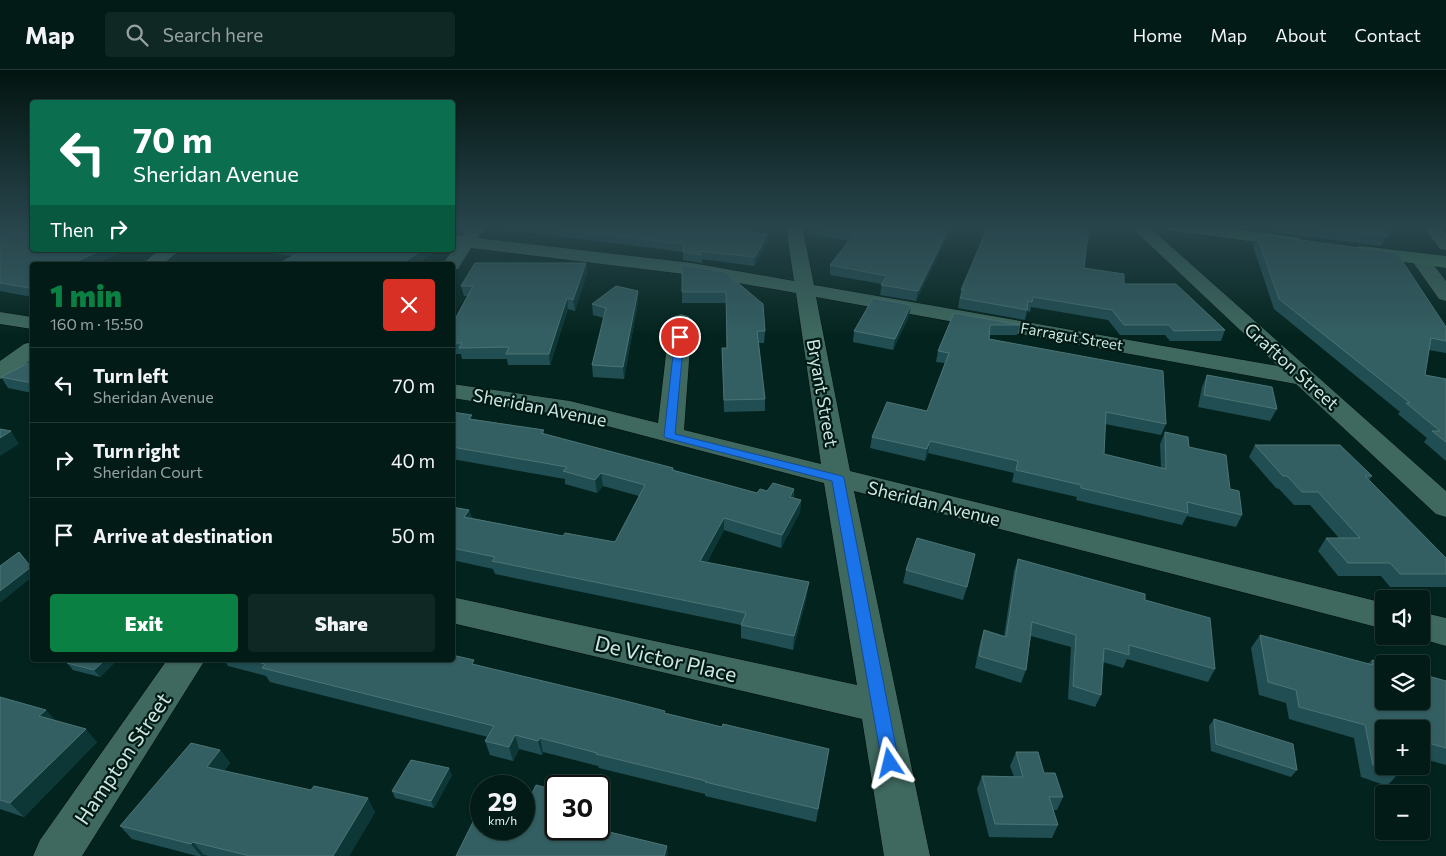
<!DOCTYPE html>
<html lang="en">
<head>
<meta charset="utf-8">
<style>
  :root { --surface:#021b16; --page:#102823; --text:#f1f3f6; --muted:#96a1a1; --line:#233935; --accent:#0b8043 }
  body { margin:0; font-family:Commissioner,sans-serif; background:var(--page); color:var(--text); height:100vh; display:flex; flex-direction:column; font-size:19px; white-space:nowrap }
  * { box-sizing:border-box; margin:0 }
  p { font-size:16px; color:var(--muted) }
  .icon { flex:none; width:28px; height:28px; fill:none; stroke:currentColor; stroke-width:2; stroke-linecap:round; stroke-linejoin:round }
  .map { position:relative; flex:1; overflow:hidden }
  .sheet { position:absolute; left:30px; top:192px; width:425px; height:400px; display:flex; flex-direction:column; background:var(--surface); border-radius:5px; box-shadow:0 1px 4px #0004,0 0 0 1px var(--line) }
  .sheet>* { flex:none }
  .guide { position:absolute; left:30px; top:30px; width:425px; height:152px; border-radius:5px; box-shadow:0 1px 4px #0004,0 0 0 1px var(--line); background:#0b6e4f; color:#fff; overflow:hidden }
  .fabs { position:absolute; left:1375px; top:520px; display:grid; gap:10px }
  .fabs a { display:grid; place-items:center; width:55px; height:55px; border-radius:5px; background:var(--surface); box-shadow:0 1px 4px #0004,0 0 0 1px var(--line); font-size:25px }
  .speed { position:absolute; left:470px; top:705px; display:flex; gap:10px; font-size:25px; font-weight:700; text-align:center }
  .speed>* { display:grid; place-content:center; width:65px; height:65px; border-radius:50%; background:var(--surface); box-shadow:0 1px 4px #0004,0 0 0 1px var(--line); line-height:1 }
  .speed small { font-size:12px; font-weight:400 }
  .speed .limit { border:2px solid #111; border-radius:8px; background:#fff; color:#111 }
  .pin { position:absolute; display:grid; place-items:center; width:42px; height:42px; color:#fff; margin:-21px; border:2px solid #fff; border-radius:50%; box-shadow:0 1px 5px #0007 }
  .me { position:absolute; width:55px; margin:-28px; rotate:350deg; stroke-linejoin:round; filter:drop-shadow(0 0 4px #0008) }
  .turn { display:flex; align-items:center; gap:18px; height:105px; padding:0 20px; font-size:22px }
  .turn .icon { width:65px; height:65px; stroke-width:2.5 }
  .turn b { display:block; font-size:35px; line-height:42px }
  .then { display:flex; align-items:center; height:48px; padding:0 20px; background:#0003; gap:10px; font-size:19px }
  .round { display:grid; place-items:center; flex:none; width:52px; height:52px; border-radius:5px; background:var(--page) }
  .head { display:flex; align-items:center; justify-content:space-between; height:85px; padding:0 20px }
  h1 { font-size:30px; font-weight:800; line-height:38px; color:var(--accent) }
  .action { display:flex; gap:10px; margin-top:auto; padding:10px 20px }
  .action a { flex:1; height:58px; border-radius:5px; background:var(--accent); color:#fff; font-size:20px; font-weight:800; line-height:58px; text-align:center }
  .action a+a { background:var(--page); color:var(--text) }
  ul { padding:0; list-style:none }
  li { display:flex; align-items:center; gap:15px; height:75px; padding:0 20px; border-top:1px solid var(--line) }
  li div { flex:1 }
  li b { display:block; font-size:19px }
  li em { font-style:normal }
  header { display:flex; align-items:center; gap:30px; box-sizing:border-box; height:70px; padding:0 25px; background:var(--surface); border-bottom:1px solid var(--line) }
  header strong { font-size:24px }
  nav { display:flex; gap:28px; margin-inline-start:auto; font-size:18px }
  .search { width:350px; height:45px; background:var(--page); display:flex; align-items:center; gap:12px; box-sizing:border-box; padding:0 18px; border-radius:5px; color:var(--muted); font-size:19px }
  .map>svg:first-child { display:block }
</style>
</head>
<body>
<header>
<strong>Map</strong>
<div class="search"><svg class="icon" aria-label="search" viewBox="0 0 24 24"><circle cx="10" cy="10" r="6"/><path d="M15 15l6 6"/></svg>Search here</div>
<nav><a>Home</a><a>Map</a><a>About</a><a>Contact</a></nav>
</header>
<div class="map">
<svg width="1446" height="786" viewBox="0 0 1446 786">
  <rect width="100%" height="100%" fill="#03241e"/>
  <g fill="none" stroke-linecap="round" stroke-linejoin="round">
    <g stroke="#000c08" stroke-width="1">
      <g id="minor">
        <path d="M469,156h12l3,3 -6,9 214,25 102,18 -8,-55h16l12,59 464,81 -148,-140h18l298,265v26l-10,-3 -140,-130 -480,-87 34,174 534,132v26l-530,-138 76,365h-46l-22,-137 -410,-96v-26l405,88 -33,-202 -255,-67 -117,-18v-14l118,17 88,22 12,-103 4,-4 7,-2 7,2 4,4 -8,110 137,34 -25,-171 -104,-18 -221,-27 -13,21 -6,1v-5h-10l13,-19 -3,-1v-10l10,1z"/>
        <path d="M1423,156h17l6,8v16l-6,-1z"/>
        <path d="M159,180h21l-18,15h-21z"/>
        <path d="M1419,183l6,1 21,27v20l-7,-2 -29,-41 3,-4z"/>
        <path d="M0,242l32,5v12l-32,-5z"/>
        <path d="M32,272v17l-24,18 -8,2v-18l24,-17z"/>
        <path d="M1421,542l25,6v28l-35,-10h10z"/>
        <path d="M167,590h38l-123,196h-49l7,-16z"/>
      </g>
    </g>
    <g stroke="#000c08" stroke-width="1">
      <g id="secondary">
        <path d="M1166,156h44l84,11 6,1 3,4 -3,4 -6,1 -120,-16 -6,-1z"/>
        <path d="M1361,176l85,10v12l-91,-13 -3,-4 3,-4z"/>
      </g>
    </g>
    <use href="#minor" fill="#3f695f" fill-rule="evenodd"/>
    <use href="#secondary" fill="#3f785d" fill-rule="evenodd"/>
  </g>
  <g fill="#214e53">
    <path d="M0,156l32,24h94l-33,15h-61v32l-32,-6z"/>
    <path d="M452,156h15l-7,8h-8z"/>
    <path d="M502,156h255v2l-3,5 14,9 -14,24 -52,-7v4l-19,-3v-8l-180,-23z"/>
    <path d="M809,156h143l-36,75 -36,-6 2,-11 -52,-9v-10l19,-24 -41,-7z"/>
    <path d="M1273,156h122l-5,9h-1l-2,3h-1l-4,8 -110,-14z"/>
    <path d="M1257,166l189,91v26l-17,-3 -4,25 21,4v82l-22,-19 3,-4 -29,-24 2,-2 -126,-103 -21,-63z"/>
    <path d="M248,180h189l-21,15 -124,-9z"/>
    <path d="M586,193l1,10 -12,38 -7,-2 -18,56h-42l-1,-6h-45l-1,-5h-9v-29l16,-29h-4l-3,-10z"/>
    <path d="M1084,198l40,16 101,46 -4,11h-51l-5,-6h-45l-12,-15 -77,-13 -1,5 -3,-1 -2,9 -67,-12 3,-18z"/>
    <path d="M725,202l40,59 -1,12h-5l6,56v12l-41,1 -2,-64h5l-1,-45h-44v-11z"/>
    <path d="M638,232l-14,77 -31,-2 -1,-12 12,-47 -11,-3 -1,-11z"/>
    <path d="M954,243l66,12 -3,10h-27l-1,4 177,85 -5,11 -56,-11 -1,30 57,14 -1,-24 5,-12 24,15 41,42 12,26 -6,12 -49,-11 -5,9 -106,-25 1,-3 -65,-15 2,-9 -86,-20 -3,8 -55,-13 2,-11 55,-26 18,-48 -9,-1 2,-11z"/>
    <path d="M909,246l-16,34 -40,-8 1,-11z"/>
    <path d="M32,291v32l-24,-5 -7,-11z"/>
    <path d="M1207,305l70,34 -7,12 -72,-14 4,-20z"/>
    <path d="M452,342l21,7 71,11v4l129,34 1,2 83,23 10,-2 27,-2v9l7,2 -1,12 -19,36 -57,-18 -17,32 100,33 -14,55 -52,-12v-13l-246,-51 -2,-5 -41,-9v-53l17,3 3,8 91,18 52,6 24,-46 -36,-10 -6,7 -32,-9v-5l-113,-20z"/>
    <path d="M1255,375l117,31 -3,4 77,78v29h-56l-9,-11h-43l-20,-25 8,-13h13l-29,-33h-16l-15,-16 -3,-1 -27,-31z"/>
    <path d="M1018,489l127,41 70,69 -7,13 -81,-23 -4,9 -20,-6 -2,33 -6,12 -27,-8 3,-52 -40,-11 -5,34 -5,13 -46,-15 5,-25 4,-13 20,6 10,-65z"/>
    <path d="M906,500l61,17 -4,13 -60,-17z"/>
    <path d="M1260,565l108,29 4,-4 74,21v84l-25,-7v-29h-37l15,44 -12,13 -26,-9 -7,-39 -65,-19 -3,-16 -27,-8 -8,-47z"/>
    <path d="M117,590l-17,17 -27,-7 -6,-7z"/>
    <path d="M224,590h228l24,5 189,48 57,14 107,22 -13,73 -111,-26v-2l-106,-26 -1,-2 -55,-14 -1,3 -23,-6 -6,12 -23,-6 -5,-14 3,-4 -218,-55 -4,-6 -38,-10z"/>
    <path d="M0,627l56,24 41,21 -73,75 -24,-8z"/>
    <path d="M1214,649l83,51 -6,7 -80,-26 -2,-25z"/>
    <path d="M220,680l10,13 -6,8 151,41 -26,44h-141l-4,-1 -1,1h-6l-65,-17 -12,-13z"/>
    <path d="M1016,682l47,45 -6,13h-4l5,15 -6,13 -63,-1 -12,-48 5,-13 32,1 -4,-11z"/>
    <path d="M452,705l-18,33 -39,-10 -3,-7z"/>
  </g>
  <g fill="#0d3737">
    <path d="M458,156h9l-7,8z"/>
    <path d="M753,156h4v2l-8,12v-8z"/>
    <path d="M950,156h2l-36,75 2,-10z"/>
    <path d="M768,164v8l-14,24 1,-9z"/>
    <path d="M102,180h24l-33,15h-24z"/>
    <path d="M422,180h15l-21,15h-16z"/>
    <path d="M586,193l1,10 -12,38 -2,-11z"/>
    <path d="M638,221v11l-14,77 -1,-12z"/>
    <path d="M567,228l1,11 -18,56 -1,-11z"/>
    <path d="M911,235l-2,11 -16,34 2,-11z"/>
    <path d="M11,361l8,13 -19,12v-18z"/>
    <path d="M930,371l-2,12 -3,8 2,-12z"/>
    <path d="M601,403l2,13 -6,7 -2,-13z"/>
    <path d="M794,419l-1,12 -3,-4z"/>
    <path d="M801,430l-1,12 -19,36 1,-13z"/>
    <path d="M469,440l4,13 -9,-6z"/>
    <path d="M724,448v12l-24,44v-13z"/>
    <path d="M31,497l1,2v8l-32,26v-12z"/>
    <path d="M809,512l-2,13 -14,55 1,-14z"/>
    <path d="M105,590h12l-17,17 -6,-7z"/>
    <path d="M46,640l12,13 -19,-7z"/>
    <path d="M86,659l11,13 -73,75 -14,-14z"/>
    <path d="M515,665l4,14 -6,12 -4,-14z"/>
    <path d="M540,668l3,14 -1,3 -4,-14z"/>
    <path d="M220,680l10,13 -13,17 -10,-13z"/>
    <path d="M449,698l3,7 -18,33 -3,-7z"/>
    <path d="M368,728l7,14 -26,44h-16z"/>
    <path d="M556,734v21l-5,-8z"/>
    <path d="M193,772l11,13 -1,1h-2l-10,-12z"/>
    <path d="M667,776l1,10h-4z"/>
  </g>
  <g fill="#345f62" stroke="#4c7475">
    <path d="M0,156h32v24h70l-34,15h2h-38v22l-2,1 -30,-5z"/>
    <path d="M535,156h218l-4,6 19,2 -13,23 -58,-6 4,4 -18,-3v-8z"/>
    <path d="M808,156h142l-32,65 -37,-6 6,-9 -57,-11 25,-32z"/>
    <path d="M988,156h94l7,1 -5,41 40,6v10h52l49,46 -51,1 -5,-6h-45l-12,-15 -79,-13 -1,5 -4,-1 -1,9 -67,-12 4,-8h-3z"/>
    <path d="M1301,156h90l1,3 -11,-2 6,9z"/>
    <path d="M1257,166h14l126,17 49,74v14l-15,-3 -6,37 21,4v63l-14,-11h8l-34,-28h4l-131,-104z"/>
    <path d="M297,180h125l-22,15h-124l26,-14z"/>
    <path d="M475,193h111l-13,37 -6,-2 -18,56h-43l3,-7 -50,1 3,-5h-10v-18l21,-39h-12z"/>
    <path d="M682,195l43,7 38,32 2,27h-8l8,68 -41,1 -2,-52h5l-1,-56h-44z"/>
    <path d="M616,216l22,5 -15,76 -31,-2 14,-57 -14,-4z"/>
    <path d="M873,228l38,7 -16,34 -41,-8z"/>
    <path d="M954,243l66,12h-30l-1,14 174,32 3,53 -60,-12 -2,42 62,15 -1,-37 23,5 1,10 37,8 4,34 9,2 3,24 -55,-13 1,11 -107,-25v-3l-65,-15 2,-9 -88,-20 -3,8 -55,-12 15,-35 40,9 22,-58 -11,-2z"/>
    <path d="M32,291v22l-31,-6z"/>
    <path d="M1207,305l65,12 5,22 -73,-14z"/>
    <path d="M452,342l20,3 -3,4 75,11 -3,3 132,35 -1,2 85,23 3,-4 7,2 6,-8 21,6 -4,8 11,3 -19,35 -58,-17 -24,43 109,21 -15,54 -53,-11 5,-12 -254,-52 3,-4 -43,-9v-41l17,3 -5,7 99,19 2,-3 50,9 30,-57 -44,-12 -6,7 -32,-9 4,-4 -115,-20z"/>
    <path d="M0,359l11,2 -11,7z"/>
    <path d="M1255,375h85l32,31h-7l81,82v16h-46l-10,-11h-42l-22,-25h34l-42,-46h-16l-15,-16h-4z"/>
    <path d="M917,468l58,16 -8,33 -61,-17z"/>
    <path d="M19,482l12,15 -31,24v-25z"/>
    <path d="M1018,489l127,35v6l65,18 5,51 -86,-24v10l-25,-7 -3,47 -28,-9 3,-51 -44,-13 -6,48 -47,-14 5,-26 22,7z"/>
    <path d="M1260,565l113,30 -1,-5 13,4h-1v37h37v-27l25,7v67l-25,-7v-12h-37v37h14l1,7 -26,-8 -8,-40 -66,-18 -3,-17 -28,-8z"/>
    <path d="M452,585l22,5 -2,4 142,34 51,13 -1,2 58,14 1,-3 106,25 -11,60 -113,-27 1,-1 -110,-27 1,-1 -57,-15 -2,3 -23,-6 -6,12 -24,-6 9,-15 -232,-58 3,-4 -15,-4h202z"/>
    <path d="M70,590h35l-11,10 -27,-7z"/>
    <path d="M0,627l46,13 -7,6 47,13 -76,74 -10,-3z"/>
    <path d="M1214,649l79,25 4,26 -81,-26z"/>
    <path d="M191,673l29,7 -13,17 104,23 3,-4 54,12 -35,58h-83l-57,-14 -2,2 -71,-18z"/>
    <path d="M1016,682h22l6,21h11l8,24h-14l9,28 -63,-1 -13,-48 41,1z"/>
    <path d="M411,690l38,8 -18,33 -39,-10z"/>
    <path d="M536,715l20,5v14l-5,13 5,2v10h41l70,17 -3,10h-208l23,-46h2v19h43v-19z"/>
  </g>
  <linearGradient id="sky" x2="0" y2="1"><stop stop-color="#021410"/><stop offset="0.59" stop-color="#28454c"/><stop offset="1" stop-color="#28454c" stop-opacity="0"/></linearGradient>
  <rect width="1446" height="266" fill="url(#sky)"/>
  <path fill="#1a73e8" stroke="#114b97" d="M680,264l4,3 -9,97 167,42 2,2 55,285 -3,5 -6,3 -6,-3 -2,-5 -50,-282 -166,-43 -2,-2 11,-99z"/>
  <g text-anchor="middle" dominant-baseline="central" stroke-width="4.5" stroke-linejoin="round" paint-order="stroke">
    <g font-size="15" fill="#cfe5df" stroke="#001b15">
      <text transform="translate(1072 266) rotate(10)">Farragut Street</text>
    </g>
    <g font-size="18" fill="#cfe5df" stroke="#001b15">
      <text transform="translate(1292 296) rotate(42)">Grafton Street</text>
      <text transform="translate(823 323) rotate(80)">Bryant Street</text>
      <text transform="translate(540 337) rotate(11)">Sheridan Avenue</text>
      <text transform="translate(934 433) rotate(14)">Sheridan Avenue</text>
    </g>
    <g font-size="21" fill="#cfe5df" stroke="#001b15">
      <text transform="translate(666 588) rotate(13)">De Victor Place</text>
      <text transform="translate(122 688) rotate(-56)">Hampton Street</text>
    </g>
  </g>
</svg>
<div class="fabs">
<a><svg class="icon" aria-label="sound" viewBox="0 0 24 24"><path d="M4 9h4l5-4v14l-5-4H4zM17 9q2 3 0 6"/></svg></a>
<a><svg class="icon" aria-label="layers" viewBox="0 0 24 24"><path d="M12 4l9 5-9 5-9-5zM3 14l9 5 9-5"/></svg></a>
<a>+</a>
<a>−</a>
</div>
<div class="speed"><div>29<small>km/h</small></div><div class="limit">30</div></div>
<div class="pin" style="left:680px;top:267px;background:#d93025"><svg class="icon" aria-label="arrive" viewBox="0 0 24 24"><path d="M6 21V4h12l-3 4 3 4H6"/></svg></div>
<svg class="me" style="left:890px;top:693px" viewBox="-20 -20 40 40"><path d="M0-17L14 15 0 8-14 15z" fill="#1a73e8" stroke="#fff" stroke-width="4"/></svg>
<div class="guide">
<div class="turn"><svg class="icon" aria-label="left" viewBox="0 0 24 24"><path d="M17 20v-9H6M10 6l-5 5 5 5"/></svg><div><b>70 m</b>Sheridan Avenue</div></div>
<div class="then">Then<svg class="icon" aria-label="right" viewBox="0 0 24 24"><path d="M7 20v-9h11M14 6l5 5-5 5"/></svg></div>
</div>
<section class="sheet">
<div class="head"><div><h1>1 min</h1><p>160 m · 15:50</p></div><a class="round" style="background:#d93025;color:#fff"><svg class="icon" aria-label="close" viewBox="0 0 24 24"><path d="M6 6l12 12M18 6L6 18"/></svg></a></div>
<ul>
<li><svg class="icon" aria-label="left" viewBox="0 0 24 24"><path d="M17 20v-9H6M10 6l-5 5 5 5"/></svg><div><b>Turn left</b><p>Sheridan Avenue</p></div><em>70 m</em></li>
<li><svg class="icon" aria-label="right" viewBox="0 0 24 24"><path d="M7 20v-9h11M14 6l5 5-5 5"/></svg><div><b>Turn right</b><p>Sheridan Court</p></div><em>40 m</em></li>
<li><svg class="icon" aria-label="arrive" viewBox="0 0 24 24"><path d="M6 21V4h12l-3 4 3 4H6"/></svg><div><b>Arrive at destination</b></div><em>50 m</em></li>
</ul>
<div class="action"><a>Exit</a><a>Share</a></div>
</section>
</div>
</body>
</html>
